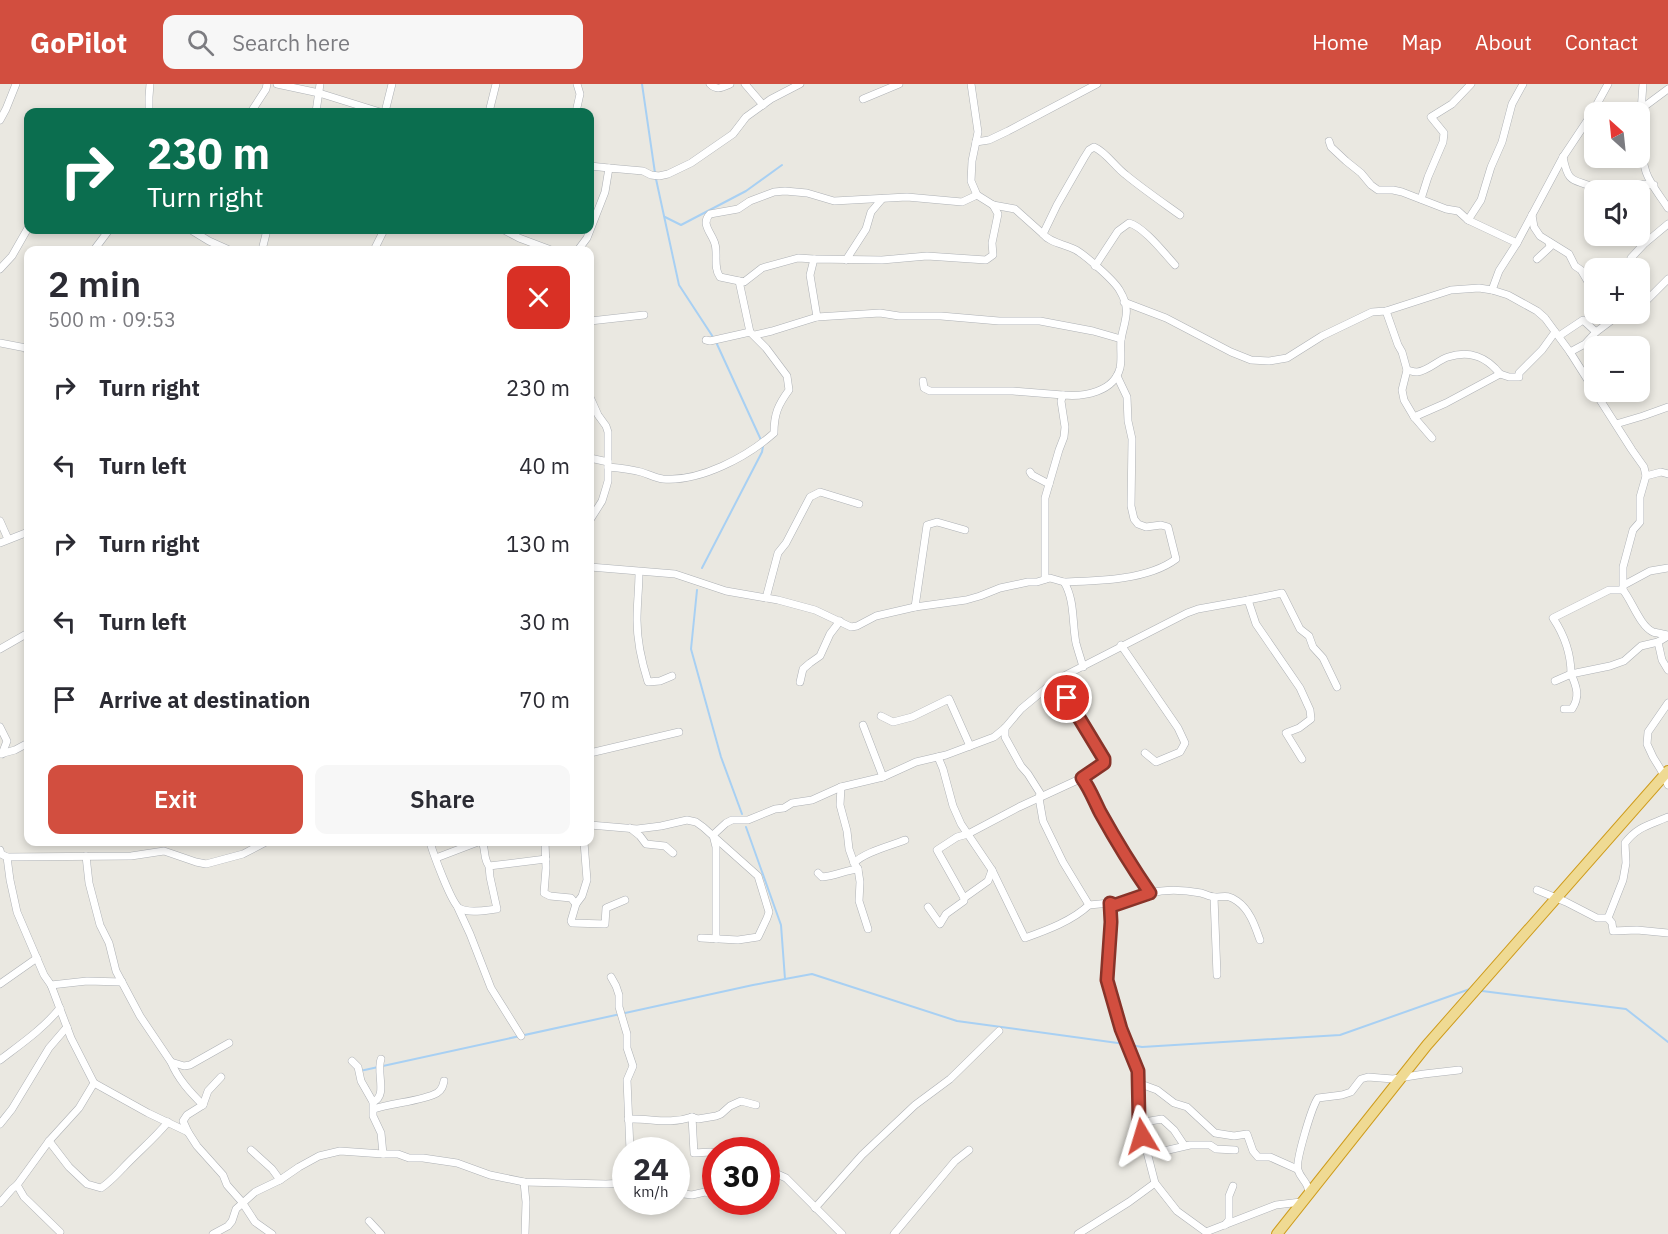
<!DOCTYPE html>
<html lang="en">
<head>
<meta charset="utf-8">
<style>
  :root { --surface:#fff; --page:#f7f7f7; --text:#2b2b33; --muted:#7c7c81; --accent:#d24e3f }
  body { margin:0; font-family:"IBM Plex Sans",sans-serif; background:var(--page); color:var(--text); height:100vh; display:flex; flex-direction:column; font-size:22px; white-space:nowrap }
  * { box-sizing:border-box; margin:0 }
  p { font-size:20px; color:var(--muted) }
  .icon { flex:none; width:33px; height:33px; fill:none; stroke:currentColor; stroke-width:2; stroke-linecap:round; stroke-linejoin:round }
  .map { position:relative; flex:1; overflow:hidden }
  .side { position:absolute; left:24px; top:162px; width:570px; height:600px; display:flex; flex-direction:column; background:var(--surface); border-radius:12px; box-shadow:0 3px 9px #0003 }
  .side>* { flex:none }
  .top-card { position:absolute; left:24px; top:24px; width:570px; height:126px; border-radius:12px; box-shadow:0 3px 9px #0003; background:#0b6e4f; color:#fff; overflow:hidden }
  .needle { width:39px; rotate:333deg }
  .controls { position:absolute; left:1584px; top:18px; display:grid; gap:12px }
  .controls a { display:grid; place-items:center; width:66px; height:66px; border-radius:12px; background:var(--surface); box-shadow:0 3px 9px #0003; font-size:30px }
  .speed { position:absolute; left:612px; top:1053px; display:flex; gap:12px; font-size:30px; font-weight:700; text-align:center }
  .speed>* { display:grid; place-content:center; width:78px; height:78px; border-radius:50%; background:var(--surface); box-shadow:0 3px 9px #0003; line-height:1 }
  .speed small { font-size:15px; font-weight:400 }
  .speed .limit { border:9px solid #d22; background:#fff; color:#111 }
  .pin { position:absolute; display:grid; place-items:center; width:51px; height:51px; color:#fff; margin:-26px; border:3px solid #fff; border-radius:50%; box-shadow:0 2px 6px #0007 }
  .me { position:absolute; width:66px; margin:-33px; rotate:353deg; stroke-linejoin:round; filter:drop-shadow(0 0 4px #0008) }
  .turn { display:flex; align-items:center; gap:21px; height:126px; padding:0 24px; font-size:27px }
  .turn .icon { width:78px; height:78px; stroke-width:2.5 }
  .turn b { display:block; font-size:42px; line-height:51px }
  .round { display:grid; place-items:center; flex:none; width:63px; height:63px; border-radius:12px; background:var(--page) }
  .head { display:flex; align-items:center; justify-content:space-between; height:102px; padding:0 24px }
  h1 { font-size:36px; font-weight:600; line-height:45px }
  .action { display:flex; gap:12px; margin-top:auto; padding:12px 24px }
  .action a { flex:1; height:69px; border-radius:12px; background:var(--accent); color:#fff; font-size:24px; font-weight:600; line-height:69px; text-align:center }
  .action a+a { background:var(--page); color:var(--text) }
  ul { padding:0; list-style:none }
  li { display:flex; align-items:center; gap:18px; height:78px; padding:0 24px }
  li div { flex:1 }
  li b { display:block; font-size:22px }
  li em { font-style:normal }
  header { display:flex; align-items:center; gap:36px; box-sizing:border-box; height:84px; padding:0 30px; background:var(--accent); color:#fff }
  header strong { font-size:28px }
  nav { display:flex; gap:33px; margin-inline-start:auto; font-size:21px }
  .search { width:420px; height:54px; background:var(--page); display:flex; align-items:center; gap:15px; box-sizing:border-box; padding:0 21px; border-radius:12px; color:var(--muted); font-size:22px }
  .map>svg:first-child { display:block }
</style>
</head>
<body>
<header>
<strong>GoPilot</strong>
<div class="search"><svg class="icon" aria-label="search" viewBox="0 0 24 24"><circle cx="10" cy="10" r="6"/><path d="M15 15l6 6"/></svg>Search here</div>
<nav><a>Home</a><a>Map</a><a>About</a><a>Contact</a></nav>
</header>
<div class="map">
<svg width="1668" height="1150" viewBox="0 0 1668 1150">
  <rect width="100%" height="100%" fill="#eae8e1"/>
  <g fill="none" stroke-linecap="round" stroke-linejoin="round">
    <g stroke="#a8d0f3" stroke-width="2">
      <path d="M642,0l13,89"/>
      <path d="M656,95l23,106 34,52"/>
      <path d="M665,133l16,8 65,-34 36,-26"/>
      <path d="M716,258l45,98"/>
      <path d="M702,484l60,-116 1,-6"/>
      <path d="M697,506l-6,59 30,108 21,57"/>
      <path d="M746,743l35,98 4,54"/>
      <path d="M1482,907l144,18 42,33"/>
      <path d="M1130,961l12,2 198,-12 130,-46"/>
      <path d="M360,987l393,-86 59,-11 145,47 168,23"/>
    </g>
    <g stroke="#aeb1b5" stroke-width="8">
      <g id="minor">
        <path d="M277,0l42,9 61,19"/>
        <path d="M710,0c7,7 13,3 20,0"/>
        <path d="M745,0l18,21"/>
        <path d="M971,0l7,48 -6,29 -1,20 6,14 16,10 22,4 28,25"/>
        <path d="M1643,0c-2,29 -6,60 3,88 4,12 15,25 22,36"/>
        <path d="M863,15l36,-15"/>
        <path d="M1641,25l27,-20"/>
        <path d="M149,28v-15l1,-13"/>
        <path d="M251,28l15,-23 1,-5"/>
        <path d="M316,28l4,-28"/>
        <path d="M385,28l7,-28"/>
        <path d="M489,28l7,-28"/>
        <path d="M576,28l4,-18 -3,-10"/>
        <path d="M0,36l6,-11 10,-25"/>
        <path d="M1329,57l2,6 15,14 15,12 10,12 7,5h15l9,2 44,17 12,2 10,9 13,-20 10,-33 11,-25 10,-38 11,-20"/>
        <path d="M976,58l13,-2 19,-9 89,-47"/>
        <path d="M1563,73c6,31 12,20 36,33"/>
        <path d="M590,82l19,2"/>
        <path d="M1629,106c7,-7 15,-6 25,-5"/>
        <path d="M1421,115l7,-22 15,-35 1,-9 -13,-16 21,-13 19,-20"/>
        <path d="M1532,131l2,12 6,9 29,18 6,12 6,4 10,17"/>
        <path d="M1468,136l49,23"/>
        <path d="M191,146l18,11 20,9"/>
        <path d="M504,146l15,8 32,12"/>
        <path d="M94,166l15,-20"/>
        <path d="M262,166l5,-20"/>
        <path d="M374,166l10,-20"/>
        <path d="M578,166l9,-12 18,-46 4,-24 34,3 8,4 8,1 9,-2 23,-11 42,-29 13,-17 25,-18 29,-15"/>
        <path d="M1631,174l13,-14 24,-20"/>
        <path d="M814,175l-16,-1 -36,10 -18,14 -24,-5c-7,-9 -2,-23 -5,-33 -3,-11 -15,-20 -5,-30l28,-5 12,-8 24,-9 11,-1 22,2 27,8 73,-4 55,5 15,-7"/>
        <path d="M1537,175l13,-12 -1,-5"/>
        <path d="M846,176l20,-31 5,-17 11,-13"/>
        <path d="M1095,182l23,-35 11,-8c15,4 35,30 46,42"/>
        <path d="M0,185l12,-13 16,-28"/>
        <path d="M739,197l11,51"/>
        <path d="M1492,206l7,-19 18,-28 46,-86 28,-42 17,-31"/>
        <path d="M1124,218l42,16 65,34 20,8 18,1 18,-3 35,-22 50,-24 14,-1 65,-21 28,-2 13,2 16,5 29,16 8,7 25,34 24,38"/>
        <path d="M1640,223l28,-28"/>
        <path d="M1386,227l12,34 4,7 5,18 -5,20 2,10 10,17 18,21"/>
        <path d="M817,233l-7,-42 4,-16 68,1 45,-4 59,4 7,-5 -1,-12 6,-29 -5,-9"/>
        <path d="M590,237l54,-6"/>
        <path d="M755,251l17,-4 45,-14 63,-4 19,3h42l58,5h41l53,10 28,8"/>
        <path d="M1559,252l24,-16 13,12 16,-12h9l11,-6"/>
        <path d="M0,259l26,5 2,4"/>
        <path d="M1570,268l15,-8 11,-12"/>
        <path d="M1407,286c4,1 7,2 10,2 11,-1 21,-12 31,-15 21,-7 39,0 52,17"/>
        <path d="M923,297l1,7 6,3h83l50,4"/>
        <path d="M1595,308l37,58 12,17 2,9 15,-4 7,2"/>
        <path d="M590,313l8,18 8,11 2,6v49l-2,7 -4,13 -12,19"/>
        <path d="M1414,333l32,-14 54,-29 9,3h10v-4l23,-23 13,-18"/>
        <path d="M1616,340l27,-8 25,-9"/>
        <path d="M590,374l18,4"/>
        <path d="M608,383c11,1 22,2 33,5 7,2 14,6 22,7 37,3 84,-22 111,-46 0,-19 4,-28 15,-43l-2,-14 -21,-28 -16,-16 -40,9 -4,-1"/>
        <path d="M1030,388l2,3 17,9"/>
        <path d="M0,437l8,18"/>
        <path d="M0,459l28,-11"/>
        <path d="M590,483l85,7 51,17 52,9 37,10 36,17 6,-1 19,-10 39,-9 51,-7 14,-4 20,-8 28,-6h9l13,-4 14,4c11,18 8,41 12,61 2,8 5,16 7,24"/>
        <path d="M639,488c0,16 -2,32 -2,48 0,20 5,43 11,62l12,-1 12,-5"/>
        <path d="M1045,495v-81l14,-48 5,-13 1,-10 -4,-26 2,-6c21,2 51,-3 57,-27 2,-9 0,-19 1,-28 3,-19 11,-29 -1,-49 -5,-10 -34,-35 -44,-41 -11,-6 -26,-7 -33,-16l14,-29 27,-47 5,-8 5,-3c12,5 21,20 32,28 17,14 36,27 54,40"/>
        <path d="M1064,498c34,-1 84,-2 112,-23l-8,-32 -7,-2 -15,2 -8,-3 -4,-5 -3,-13 1,-67 -4,-18 -1,-24 -10,-21"/>
        <path d="M1624,501l26,-14 18,-3"/>
        <path d="M1623,506v-23l10,-37 7,-8v-25l6,-21"/>
        <path d="M766,514l12,-45 8,-10 24,-46 10,-5 39,12"/>
        <path d="M1248,516l34,-7 18,36 9,7 4,11 10,11 14,29"/>
        <path d="M915,523l12,-82 10,-3 28,8"/>
        <path d="M1668,552l-10,6 4,18 6,10"/>
        <path d="M1658,558l-17,4 -17,15 -14,5 -39,8c0,-21 -6,-38 -18,-56l56,-28h14c9,11 17,36 30,42 4,1 10,2 15,3"/>
        <path d="M1121,561l57,83 7,15 -5,9 -24,10 -11,-9"/>
        <path d="M0,565l28,-16"/>
        <path d="M1555,597l16,-7c6,13 9,23 1,35h-8"/>
        <path d="M800,598l3,-13 7,-6 10,-7 10,-22 10,-13"/>
        <path d="M1668,619l-20,29 -1,12 6,13 8,13 7,15"/>
        <path d="M881,632l12,6 19,-5 37,-18 21,47"/>
        <path d="M863,641l20,52"/>
        <path d="M0,643l7,14 -5,13"/>
        <path d="M1005,644v9l16,29 7,8 12,19 -1,5 4,23 20,41 26,43 21,-2"/>
        <path d="M590,669l89,-21"/>
        <path d="M0,670l15,-4 13,-7"/>
        <path d="M938,673l5,12 10,37 8,18 31,46 33,68c22,-8 47,-17 64,-33"/>
        <path d="M1082,694l6,9 12,25 33,56 17,25"/>
        <path d="M841,703l-1,18 7,26 2,18 5,14 4,6 2,13 -1,19 9,28"/>
        <path d="M1668,733c-18,8 -30,9 -43,26l1,20 -3,17 -15,38 4,5 1,8 24,-1 31,3"/>
        <path d="M590,741l47,4 24,-3 26,-6 9,2 7,5 55,49 11,36 -2,6 -9,19 -20,3 -37,-2"/>
        <path d="M630,744l10,8 6,8 19,2 8,7"/>
        <path d="M713,751l13,-12 6,-3h16l27,-11 9,-1 8,-5 20,-3 29,-13 42,-10 33,-15 30,-7 48,-18 11,-9 16,-19 35,-29 131,-67 11,-4 50,-9 8,24 44,64 10,22 1,9 -12,9 -13,5 16,26"/>
        <path d="M713,751l3,12v92"/>
        <path d="M430,758c3,11 21,60 29,66 9,6 28,2 38,1l-7,-32 -1,-11 57,-7"/>
        <path d="M482,758c4,8 1,16 7,24"/>
        <path d="M545,758l1,26 -2,25 6,3 21,2 5,6"/>
        <path d="M584,758l3,38 -5,16 -6,8 -5,17 1,2 33,1 1,-16 19,-8"/>
        <path d="M0,766l1,4 6,3 3,23 7,32 27,63 7,10 20,53 23,45 54,30 40,19"/>
        <path d="M86,772l3,27 11,42 9,18 7,28 24,45 31,46 13,4 6,-1 39,-22"/>
        <path d="M7,773l124,-1 33,-5 32,11 10,2 37,-10 23,-12"/>
        <path d="M436,774l42,-16"/>
        <path d="M854,779c11,-11 36,-17 51,-23"/>
        <path d="M992,786l-4,11 -24,17 -27,-48 20,-13 11,-3 51,-27 63,-29 22,-15v-4l-48,-79"/>
        <path d="M818,789l4,4c13,-1 24,-7 36,-8"/>
        <path d="M1537,806l29,12 31,16h11"/>
        <path d="M1214,813l3,78"/>
        <path d="M928,823l12,17 6,-10 18,-13v-3"/>
        <path d="M458,824l12,26 21,54 30,48"/>
        <path d="M611,893l5,9 3,9v12l8,27v14l6,18 -6,14 3,70"/>
        <path d="M0,900l37,-26"/>
        <path d="M51,901l36,-4 35,1"/>
        <path d="M0,976c21,-16 43,-31 60,-52"/>
        <path d="M352,977l6,6 3,14 12,21v14l8,17 2,21"/>
        <path d="M171,978c7,17 19,30 32,43"/>
        <path d="M221,993l-13,14 -5,14 -16,10 -4,6 5,11 9,14 26,29 4,10 15,17 13,20 17,12"/>
        <path d="M1138,999l19,7 17,13 13,4 28,26 19,3 13,-2 6,17 5,6h12l27,12"/>
        <path d="M373,1018c15,-6 3,-29 8,-43"/>
        <path d="M374,1025c17,-6 49,-8 63,-16 5,-3 6,-7 7,-12"/>
        <path d="M692,1033l2,36 17,-1 5,9"/>
        <path d="M628,1035c23,-1 41,6 64,-2l6,2 18,-3 5,-2 9,-8 11,-5 15,4"/>
        <path d="M1139,1037l5,1 18,-3 12,11 10,15"/>
        <path d="M0,1040l12,-15 37,-61 18,-21"/>
        <path d="M49,1057l20,26 18,17 14,4c9,-6 15,-13 22,-20 15,-16 31,-29 45,-46"/>
        <path d="M251,1066l21,19 8,11"/>
        <path d="M1145,1066l19,1 26,-6h20l6,4 19,1"/>
        <path d="M766,1085l20,9 56,56"/>
        <path d="M524,1098l2,20 -1,32"/>
        <path d="M676,1109l16,2 13,-3 11,3"/>
        <path d="M1309,1111c0,-13 -8,-15 -11,-25 -3,-8 14,-64 20,-72l24,-3 9,-3 10,-13 7,-2 25,2 31,-5 35,-4"/>
        <path d="M0,1119l12,-14 5,-4"/>
        <path d="M815,1124l47,-53 53,-50 35,-26 49,-48"/>
        <path d="M369,1137l12,13"/>
        <path d="M1225,1141l4,-5v-24l4,-10"/>
        <path d="M60,1148l-36,-35 -7,-12 32,-44 30,-33 15,-25"/>
        <path d="M1206,1148l70,-27 25,-3"/>
        <path d="M213,1150l15,-8 4,-5 4,-12 19,-17 25,-12 19,-13 20,-11 21,-5 43,3h15l11,4h14l34,5 33,12 34,7 82,2 20,-1"/>
        <path d="M894,1150l61,-73 14,-11"/>
        <path d="M1078,1150l51,-32 26,-19"/>
        <path d="M1207,1150l-1,-2 -29,-21 -22,-28 -16,-62 -1,-50 -17,-42 -14,-49 4,-49 -1,-28c10,3 29,-8 40,-10 16,-4 35,-3 51,0 4,1 9,4 14,4 9,0 12,-3 22,4 13,9 18,25 23,39"/>
      </g>
    </g>
    <g stroke="#cf9c1c" stroke-width="12">
      <path id="highway" d="M1277,1150l150,-189 241,-274"/>
    </g>
    <use href="#minor" stroke="#fff" stroke-width="7"/>
    <use href="#highway" stroke="#efda93" stroke-width="10"/>
  </g>
  <g fill="none" stroke-linecap="round" stroke-linejoin="round">
    <g stroke="#883329" stroke-width="15">
      <path id="route" d="M1067,614l37,61v4l-22,15c8,11 12,22 18,34 15,27 32,55 50,81l-35,12 -5,-2 1,19 -4,58 14,49 17,42 1,50 3,15"/>
    </g>
    <use href="#route" stroke="#d24e3f" stroke-width="10"/>
  </g>
</svg>
<div class="controls">
<a><svg class="needle" viewBox="-14 -14 28 28"><path d="M0-13l5 13h-10z" fill="#e53935"/><path d="M0 13l5-13h-10z" fill="#7c7c81"/></svg></a>
<a><svg class="icon" aria-label="sound" viewBox="0 0 24 24"><path d="M4 9h4l5-4v14l-5-4H4zM17 9q2 3 0 6"/></svg></a>
<a>+</a>
<a>−</a>
</div>
<div class="speed"><div>24<small>km/h</small></div><div class="limit">30</div></div>
<div class="pin" style="left:1067px;top:614px;background:#d93025"><svg class="icon" aria-label="arrive" viewBox="0 0 24 24"><path d="M6 21V4h12l-3 4 3 4H6"/></svg></div>
<svg class="me" style="left:1142px;top:1052px" viewBox="-20 -20 40 40"><path d="M0-17L14 15 0 8-14 15z" fill="#d24e3f" stroke="#fff" stroke-width="4"/></svg>
<div class="top-card">
<div class="turn"><svg class="icon" aria-label="right" viewBox="0 0 24 24"><path d="M7 20v-9h11M14 6l5 5-5 5"/></svg><div><b>230 m</b>Turn right</div></div>
</div>
<section class="side">
<div class="head"><div><h1>2 min</h1><p>500 m · 09:53</p></div><a class="round" style="background:#d93025;color:#fff"><svg class="icon" aria-label="close" viewBox="0 0 24 24"><path d="M6 6l12 12M18 6L6 18"/></svg></a></div>
<ul>
<li><svg class="icon" aria-label="right" viewBox="0 0 24 24"><path d="M7 20v-9h11M14 6l5 5-5 5"/></svg><div><b>Turn right</b></div><em>230 m</em></li>
<li><svg class="icon" aria-label="left" viewBox="0 0 24 24"><path d="M17 20v-9H6M10 6l-5 5 5 5"/></svg><div><b>Turn left</b></div><em>40 m</em></li>
<li><svg class="icon" aria-label="right" viewBox="0 0 24 24"><path d="M7 20v-9h11M14 6l5 5-5 5"/></svg><div><b>Turn right</b></div><em>130 m</em></li>
<li><svg class="icon" aria-label="left" viewBox="0 0 24 24"><path d="M17 20v-9H6M10 6l-5 5 5 5"/></svg><div><b>Turn left</b></div><em>30 m</em></li>
<li><svg class="icon" aria-label="arrive" viewBox="0 0 24 24"><path d="M6 21V4h12l-3 4 3 4H6"/></svg><div><b>Arrive at destination</b></div><em>70 m</em></li>
</ul>
<div class="action"><a>Exit</a><a>Share</a></div>
</section>
</div>
</body>
</html>
